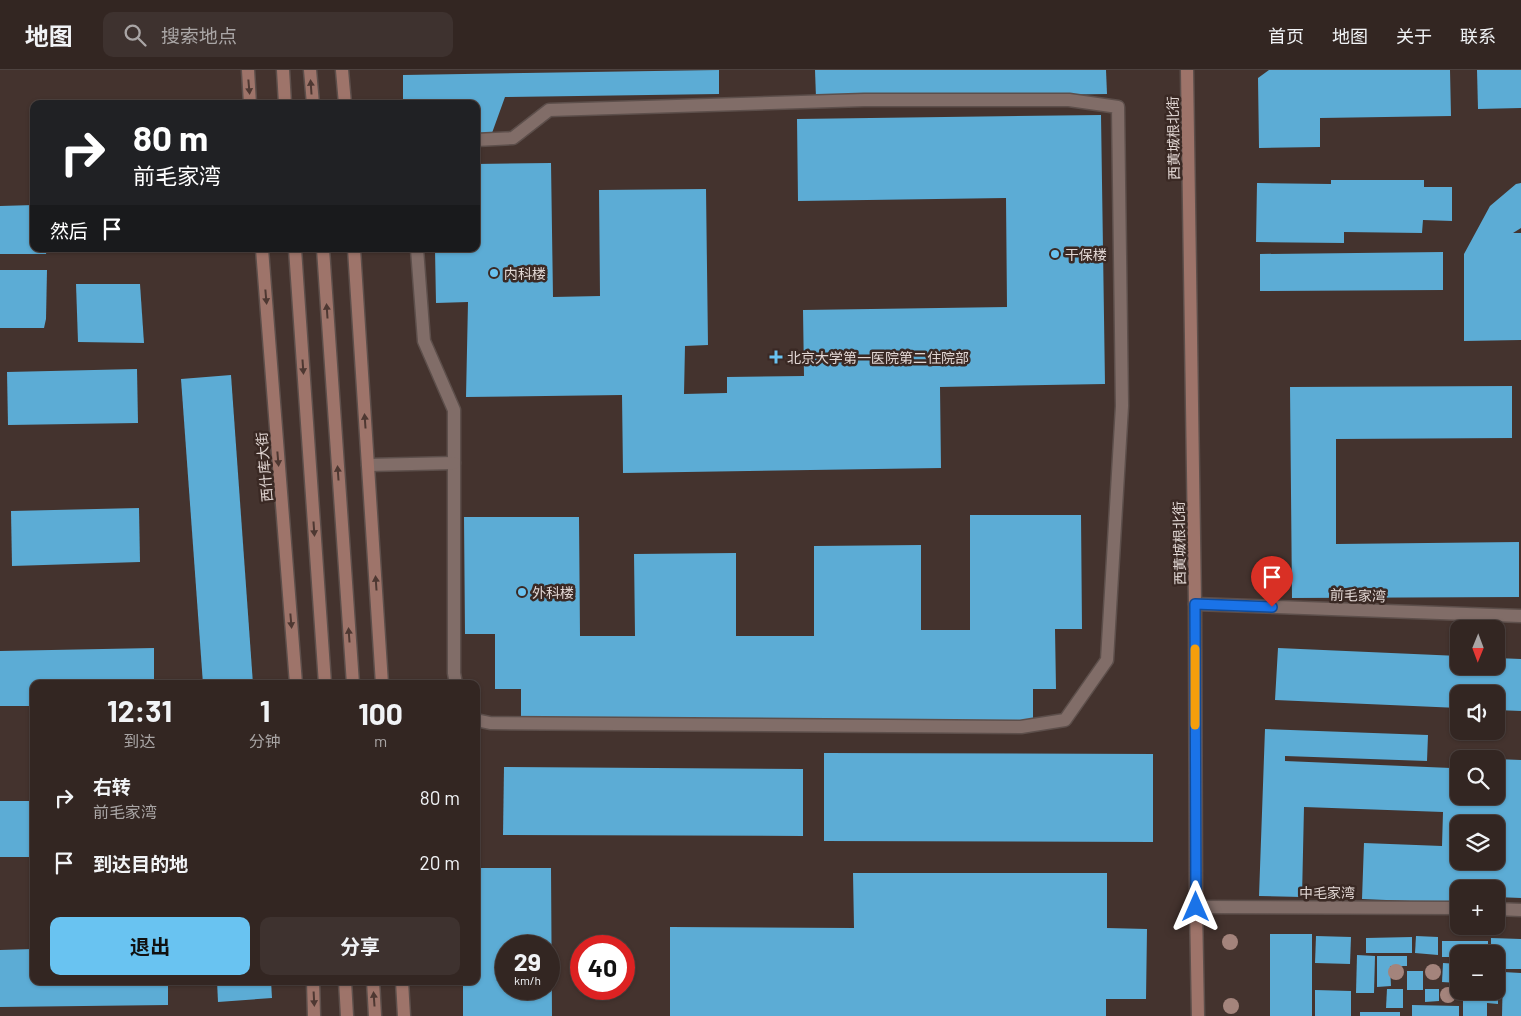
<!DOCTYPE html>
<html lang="zh">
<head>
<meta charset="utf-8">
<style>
  :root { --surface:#332622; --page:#3e322f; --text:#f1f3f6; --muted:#a9a5a5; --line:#4e4340; --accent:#69c3f1 }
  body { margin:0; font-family:Barlow,"Noto Sans SC",sans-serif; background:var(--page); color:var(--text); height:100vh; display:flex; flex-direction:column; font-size:19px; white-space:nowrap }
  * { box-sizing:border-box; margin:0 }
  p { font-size:16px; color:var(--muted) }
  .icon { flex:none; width:28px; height:28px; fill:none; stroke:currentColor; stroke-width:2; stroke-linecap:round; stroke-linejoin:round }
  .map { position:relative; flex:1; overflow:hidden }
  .drawer { position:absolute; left:30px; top:610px; width:450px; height:305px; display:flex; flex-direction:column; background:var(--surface); border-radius:10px; box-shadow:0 1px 4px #0004,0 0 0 1px var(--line) }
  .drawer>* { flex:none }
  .banner { position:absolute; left:30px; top:30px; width:450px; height:152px; border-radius:10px; box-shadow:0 1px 4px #0004,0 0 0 1px var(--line); background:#202124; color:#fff; overflow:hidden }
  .needle { width:32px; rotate:181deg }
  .buttons { position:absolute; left:1450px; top:550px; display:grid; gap:10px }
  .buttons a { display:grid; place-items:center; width:55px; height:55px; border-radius:10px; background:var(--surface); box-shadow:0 1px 4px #0004,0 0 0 1px var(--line); font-size:25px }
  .speed { position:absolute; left:495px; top:865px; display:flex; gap:10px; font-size:25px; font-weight:700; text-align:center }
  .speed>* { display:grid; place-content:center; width:65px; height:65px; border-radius:50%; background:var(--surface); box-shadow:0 1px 4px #0004,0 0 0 1px var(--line); line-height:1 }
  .speed small { font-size:12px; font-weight:400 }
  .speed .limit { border:8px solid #d22; background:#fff; color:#111 }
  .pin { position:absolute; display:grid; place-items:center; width:42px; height:42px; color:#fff; margin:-51px -21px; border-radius:50% 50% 50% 0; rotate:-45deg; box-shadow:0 0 5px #0007 }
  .pin .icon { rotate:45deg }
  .me { position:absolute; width:55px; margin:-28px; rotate:0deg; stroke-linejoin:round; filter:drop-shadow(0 0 4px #0008) }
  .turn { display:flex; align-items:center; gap:18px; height:105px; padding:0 20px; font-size:22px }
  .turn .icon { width:65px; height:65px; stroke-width:2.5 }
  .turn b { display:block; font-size:35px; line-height:42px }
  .then { display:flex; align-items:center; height:48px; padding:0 20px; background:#0003; gap:10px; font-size:19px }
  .eta { display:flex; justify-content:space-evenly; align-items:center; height:85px; text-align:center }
  .eta b { font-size:30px; font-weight:700; line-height:35px }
  .button { display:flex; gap:10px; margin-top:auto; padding:10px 20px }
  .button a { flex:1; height:58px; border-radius:10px; background:var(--accent); color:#111; font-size:20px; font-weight:700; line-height:58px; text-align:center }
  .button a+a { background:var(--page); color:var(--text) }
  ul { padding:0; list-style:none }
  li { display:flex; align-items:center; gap:15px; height:65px; padding:0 20px }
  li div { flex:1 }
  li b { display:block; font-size:19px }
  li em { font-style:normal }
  header { display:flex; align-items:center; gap:30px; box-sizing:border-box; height:70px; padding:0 25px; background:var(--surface); border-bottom:1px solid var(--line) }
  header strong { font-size:24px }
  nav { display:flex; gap:28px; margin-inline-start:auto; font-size:18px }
  .search { width:350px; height:45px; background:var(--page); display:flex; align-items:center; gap:12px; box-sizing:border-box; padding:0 18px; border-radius:10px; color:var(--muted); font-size:19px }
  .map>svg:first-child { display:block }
</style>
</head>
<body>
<header>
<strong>地图</strong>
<div class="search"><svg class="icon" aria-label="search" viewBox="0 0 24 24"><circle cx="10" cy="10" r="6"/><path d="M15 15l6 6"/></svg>搜索地点</div>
<nav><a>首页</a><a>地图</a><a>关于</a><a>联系</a></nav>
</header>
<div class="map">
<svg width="1521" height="946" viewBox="0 0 1521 946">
  <rect width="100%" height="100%" fill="#44332e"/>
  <g fill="#5cacd5" fill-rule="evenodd">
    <path d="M719,0v24l-214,3 -13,36h-16v-29h-73v-29z"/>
    <path d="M815,0h291l1,24 -291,4z"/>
    <path d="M1269,0h181l1,46 -131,2v29l-61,1 -1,-70z"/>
    <path d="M1477,0h44v38l-43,1z"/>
    <path d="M1101,45l4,269 -165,3 1,81 -318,5 -1,-78 -156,2 2,-95 -32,1 -1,-54h41v-85l75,-1 2,134 47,-1 -1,-106 107,-1 2,156 -23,1 -1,48 43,-1v-16l77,-1 -1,-66 204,-3 -1,-109 -208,3 -1,-82z"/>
    <path d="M1331,110h93v7h28v34l-29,-1 -1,13 -78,-1v11l-88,-1 1,-59 74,1z"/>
    <path d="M1521,113v45l-8,5h8v107l-57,1v-87l26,-48 26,-22z"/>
    <path d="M34,135v44h13l-1,5h-46v-48z"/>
    <path d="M1443,182v38l-183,1v-37z"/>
    <path d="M0,200h47l-1,49 -2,9h-44z"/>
    <path d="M76,214h64l4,59 -66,-1z"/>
    <path d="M137,299l1,54 -130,2 -1,-53z"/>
    <path d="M231,305l22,309h-50l-22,-305z"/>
    <path d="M1512,316v52l-176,1v105l183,-2v55l-227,1 -2,-211z"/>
    <path d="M139,438l1,54 -128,4 -1,-55z"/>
    <path d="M970,445h111l1,114h-27l1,60h-23v32l-512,1v-33h-26v-55h-30l-1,-117h115l1,119h55l-1,-82 102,-1v83h78v-90l107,-1v85h49z"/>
    <path d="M154,578v36h-120v22h-34v-55z"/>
    <path d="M1278,578l181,8v10h37v-8l25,1v52l-25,-1v-16h-37v14l-184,-8z"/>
    <path d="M1265,659l163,6 -1,26 -142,-5v5l166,7 -1,25h9v3h37v-37l25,1v138l-25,-1v-8h-37v14l-97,-4 2,-56 78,3 1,-34 -139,-5 -2,90 -43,-1zM1459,754h37v37h-37z"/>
    <path d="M824,683l329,1v88l-329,-1z"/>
    <path d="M504,697l299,2v67l-300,-1z"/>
    <rect x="0" y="731" width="34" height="56"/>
    <path d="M476,798h75l1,148h-89v-35h13zM506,876h43v43h-43z"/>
    <path d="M853,803h254v55l40,1 -1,70h-40v17h-436v-89l184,1z"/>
    <rect x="1270" y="864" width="42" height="82"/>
    <path d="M1316,866l35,1 -1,27 -35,-1z"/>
    <path d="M1416,866l22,1v18l-23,-2z"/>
    <path d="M1412,867v16h-46v-15z"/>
    <path d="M1491,868l30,1v30h-25v-15h-5z"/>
    <path d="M1442,871h46v13h-29v3h-17z"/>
    <path d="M34,879v32h134v24l-168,2v-57z"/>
    <path d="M1357,885l18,1 -1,37h-18z"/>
    <path d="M1377,886h30v10h-17l1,20 -14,1z"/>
    <path d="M1443,893l16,1 -1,19 -16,-1z"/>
    <rect x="1407" y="901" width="16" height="19"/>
    <path d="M1503,902l18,1v43h-19z"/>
    <path d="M1496,905h2v29l-11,-1v13h-24v-25h33z"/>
    <path d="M217,911h54l1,17 -54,4z"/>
    <path d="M1387,919h16v19h-17z"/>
    <path d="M1425,919h14v12l-14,1z"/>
    <path d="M1315,920l36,1v25h-36z"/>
    <path d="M1412,935l47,1v10h-47z"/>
    <rect x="1360" y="942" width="40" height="4"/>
  </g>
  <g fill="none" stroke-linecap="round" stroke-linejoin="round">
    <g stroke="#5d4f4b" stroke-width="15">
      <g id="lane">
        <path d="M476,70l37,-2 36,-28 315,-10h205l49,7 4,299 -15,254 -42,60 -44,7 -531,-4 -14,-3"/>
        <path d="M417,179l7,92 30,69v263l2,11"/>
        <path d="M368,395l86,-2"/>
        <path d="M1196,837l263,1"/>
        <path d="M1496,839l25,1"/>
      </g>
    </g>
    <g stroke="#5d4f4b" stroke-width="15">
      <path id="street" d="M1195,534l326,12"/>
    </g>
    <g stroke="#5d4f4b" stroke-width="15">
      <g id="secondary">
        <path d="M248,0l2,34"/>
        <path d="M283,0l2,34"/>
        <path d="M310,0l3,34"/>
        <path d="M342,0l3,34"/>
        <path d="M1187,0l8,534 1,303 2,109"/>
        <path d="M262,179l34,435"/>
        <path d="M295,179l30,435"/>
        <path d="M323,179l30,435"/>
        <path d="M354,179l28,435"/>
        <path d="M313,911l1,35"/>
        <path d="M345,911l2,35"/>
        <path d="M373,911l2,35"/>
        <path d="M402,911l2,35"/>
      </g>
    </g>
    <use href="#lane" stroke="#816d68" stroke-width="12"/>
    <use href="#street" stroke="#816d68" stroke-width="12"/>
    <use href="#secondary" stroke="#9e746a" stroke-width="12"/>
  </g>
  <g fill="#a4847c">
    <circle cx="1230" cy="872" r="8"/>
    <circle cx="1396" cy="902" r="8"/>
    <circle cx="1433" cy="902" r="8"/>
    <circle cx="1448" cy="925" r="8"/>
    <circle cx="1231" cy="936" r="8"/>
  </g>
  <defs><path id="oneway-solid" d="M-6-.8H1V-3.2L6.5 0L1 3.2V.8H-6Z" transform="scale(1.25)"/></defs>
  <g fill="#4e3832">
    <use href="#oneway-solid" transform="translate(249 17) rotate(85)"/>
    <use href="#oneway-solid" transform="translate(311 17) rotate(-94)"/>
    <use href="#oneway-solid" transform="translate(266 227) rotate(85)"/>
    <use href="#oneway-solid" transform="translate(327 241) rotate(-94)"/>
    <use href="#oneway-solid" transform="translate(303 297) rotate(86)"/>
    <use href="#oneway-solid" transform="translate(365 351) rotate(-94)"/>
    <use href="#oneway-solid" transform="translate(278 389) rotate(85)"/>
    <use href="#oneway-solid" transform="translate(338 403) rotate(-94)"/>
    <use href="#oneway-solid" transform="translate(314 459) rotate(86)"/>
    <use href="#oneway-solid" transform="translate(376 513) rotate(-94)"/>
    <use href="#oneway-solid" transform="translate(291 551) rotate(85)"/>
    <use href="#oneway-solid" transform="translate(349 565) rotate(-94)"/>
    <use href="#oneway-solid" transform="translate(314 929) rotate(87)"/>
    <use href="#oneway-solid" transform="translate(374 929) rotate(-94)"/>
  </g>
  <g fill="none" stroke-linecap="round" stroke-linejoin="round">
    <g stroke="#114b97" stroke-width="12">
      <path id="route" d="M1196,837l-1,-303 77,3"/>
    </g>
    <use href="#route" stroke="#1a73e8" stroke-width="9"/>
    <path stroke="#f59e0b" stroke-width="9" d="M1195,579v76"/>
  </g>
  <g fill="#69c3f1" stroke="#3a2924" stroke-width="2">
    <circle cx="1055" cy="184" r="5"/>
    <circle cx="494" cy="203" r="5"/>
    <path d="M773.5 279.5h5v5h5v5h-5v5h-5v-5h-5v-5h5z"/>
    <circle cx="522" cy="522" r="5"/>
  </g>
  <g text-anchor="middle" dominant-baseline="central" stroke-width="5" stroke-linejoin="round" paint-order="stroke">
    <g font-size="14" fill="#e1d6d3" stroke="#3a2924">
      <text transform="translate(1173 68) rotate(-91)">西黄城根北街</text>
      <text transform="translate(264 397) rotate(-95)">西什库大街</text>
      <text transform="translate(1179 473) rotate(-91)">西黄城根北街</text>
      <text transform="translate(1358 525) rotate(2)">前毛家湾</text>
      <text x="1327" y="822">中毛家湾</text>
    </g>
    <g font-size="14" fill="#e1d6d3" stroke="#3a2924" text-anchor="start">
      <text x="1065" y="184">干保楼</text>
      <text x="504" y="203">内科楼</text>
      <text x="787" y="287">北京大学第一医院第二住院部</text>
      <text x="532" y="522">外科楼</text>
    </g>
  </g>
</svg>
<div class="buttons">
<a><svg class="needle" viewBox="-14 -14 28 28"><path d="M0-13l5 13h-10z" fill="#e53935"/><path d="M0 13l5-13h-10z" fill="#a9a5a5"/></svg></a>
<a><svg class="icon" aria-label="sound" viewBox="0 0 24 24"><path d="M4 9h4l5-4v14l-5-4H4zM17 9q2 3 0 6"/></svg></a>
<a><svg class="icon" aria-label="search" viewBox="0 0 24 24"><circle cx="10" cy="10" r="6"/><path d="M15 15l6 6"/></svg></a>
<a><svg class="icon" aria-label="layers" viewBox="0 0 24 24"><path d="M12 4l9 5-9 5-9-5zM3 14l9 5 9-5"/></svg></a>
<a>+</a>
<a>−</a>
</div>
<div class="speed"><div>29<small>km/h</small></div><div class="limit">40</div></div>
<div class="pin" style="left:1272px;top:537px;background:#d93025"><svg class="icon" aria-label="arrive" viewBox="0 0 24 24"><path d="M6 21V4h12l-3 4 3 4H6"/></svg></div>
<svg class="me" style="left:1196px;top:837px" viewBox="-20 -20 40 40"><path d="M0-17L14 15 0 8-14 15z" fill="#1a73e8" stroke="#fff" stroke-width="4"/></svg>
<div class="banner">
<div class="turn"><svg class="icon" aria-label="right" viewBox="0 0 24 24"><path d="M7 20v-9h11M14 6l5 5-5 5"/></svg><div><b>80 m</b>前毛家湾</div></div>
<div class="then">然后<svg class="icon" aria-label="arrive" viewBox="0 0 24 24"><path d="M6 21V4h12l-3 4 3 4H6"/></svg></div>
</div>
<section class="drawer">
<div class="eta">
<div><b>12:31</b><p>到达</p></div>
<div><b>1</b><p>分钟</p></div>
<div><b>100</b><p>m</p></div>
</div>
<ul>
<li><svg class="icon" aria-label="right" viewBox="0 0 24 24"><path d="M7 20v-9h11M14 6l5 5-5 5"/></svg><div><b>右转</b><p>前毛家湾</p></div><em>80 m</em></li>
<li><svg class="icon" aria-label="arrive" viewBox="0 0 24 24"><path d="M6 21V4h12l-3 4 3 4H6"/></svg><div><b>到达目的地</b></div><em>20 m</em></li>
</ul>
<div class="button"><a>退出</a><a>分享</a></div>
</section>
</div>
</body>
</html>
